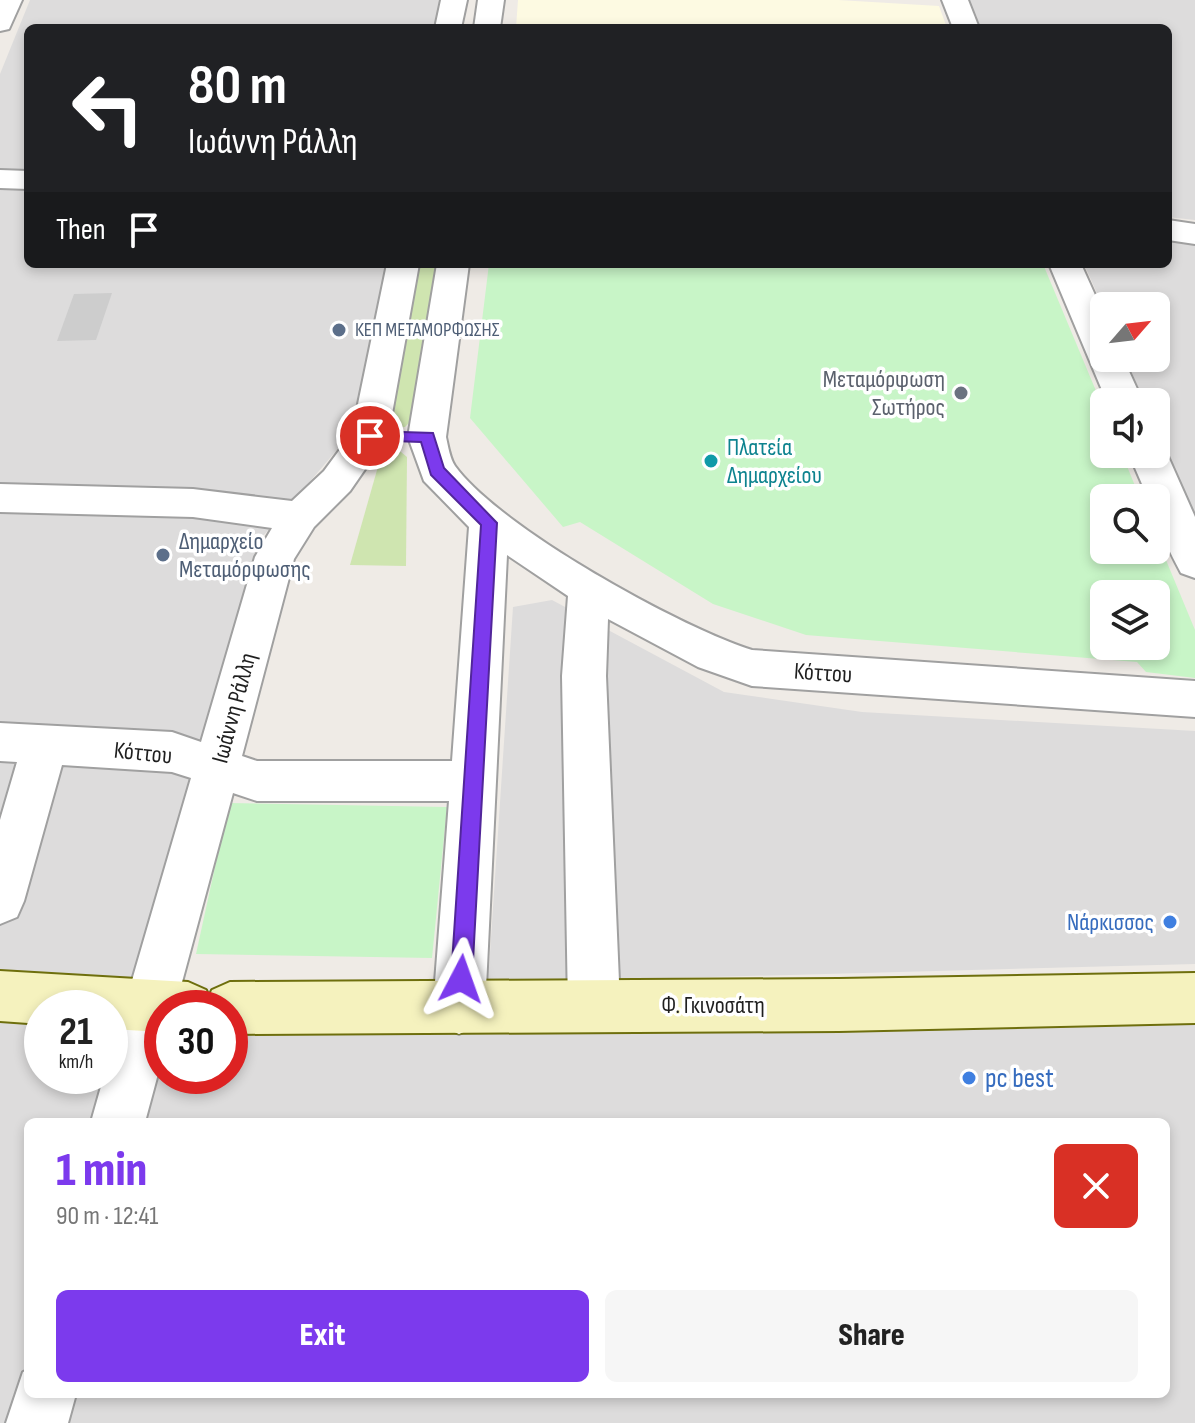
<!DOCTYPE html>
<html lang="en">
<head>
<meta charset="utf-8">
<style>
  :root { --surface:#fff; --page:#f6f6f6; --text:#222; --muted:#767676; --accent:#7c3aed }
  body { margin:0; font-family:"Sofia Sans Condensed",sans-serif; background:var(--page); color:var(--text); height:100vh; display:flex; flex-direction:column; font-size:30px; white-space:nowrap }
  * { box-sizing:border-box; margin:0 }
  p { font-size:26px; color:var(--muted) }
  .icon { flex:none; width:44px; height:44px; fill:none; stroke:currentColor; stroke-width:2; stroke-linecap:round; stroke-linejoin:round }
  .map { position:relative; flex:1; overflow:hidden }
  .sheet { position:absolute; left:24px; top:1118px; width:1146px; height:280px; display:flex; flex-direction:column; background:var(--surface); border-radius:12px; box-shadow:0 4px 12px #0003 }
  .sheet>* { flex:none }
  .banner { position:absolute; left:24px; top:24px; width:1148px; height:244px; border-radius:12px; box-shadow:0 4px 12px #0003; background:#202124; color:#fff; overflow:hidden }
  .needle { width:52px; rotate:62deg }
  .fabs { position:absolute; left:1090px; top:292px; display:grid; gap:16px }
  .fabs a { display:grid; place-items:center; width:80px; height:80px; border-radius:12px; background:var(--surface); box-shadow:0 4px 12px #0003; font-size:40px }
  .speed { position:absolute; left:24px; top:990px; display:flex; gap:16px; font-size:40px; font-weight:700; text-align:center }
  .speed>* { display:grid; place-content:center; width:104px; height:104px; border-radius:50%; background:var(--surface); box-shadow:0 4px 12px #0003; line-height:1 }
  .speed small { font-size:20px; font-weight:400 }
  .speed .limit { border:12px solid #d22; background:#fff; color:#111 }
  .pin { position:absolute; display:grid; place-items:center; width:68px; height:68px; color:#fff; margin:-34px; border:4px solid #fff; border-radius:50%; box-shadow:0 2px 8px #0007 }
  .me { position:absolute; width:88px; margin:-44px; rotate:4deg; stroke-linejoin:round; filter:drop-shadow(0 0 6px #0008) }
  .turn { display:flex; align-items:center; gap:28px; height:168px; padding:0 32px; font-size:36px }
  .turn .icon { width:104px; height:104px; stroke-width:2.5 }
  .turn b { display:block; font-size:56px; line-height:68px }
  .then { display:flex; align-items:center; height:76px; padding:0 32px; background:#0003; gap:16px; font-size:30px }
  .round { display:grid; place-items:center; flex:none; width:84px; height:84px; border-radius:12px; background:var(--page) }
  .headline { display:flex; align-items:center; justify-content:space-between; height:136px; padding:0 32px }
  h1 { font-size:48px; font-weight:800; line-height:60px; color:var(--accent) }
  .action { display:flex; gap:16px; margin-top:auto; padding:16px 32px }
  .action a { flex:1; height:92px; border-radius:12px; background:var(--accent); color:#fff; font-size:32px; font-weight:800; line-height:92px; text-align:center }
  .action a+a { background:var(--page); color:var(--text) }
  .map>svg:first-child { display:block }
</style>
</head>
<body>
<div class="map">
<svg width="1195" height="1423" viewBox="0 0 1195 1423">
  <rect width="100%" height="100%" fill="#efebe6"/>
  <g fill="#dddcdc" fill-rule="evenodd">
    <path d="M30,0h411l-6,28h-407v236h359l-33,166 -96,112 -127,448 -131,-13v-903z"/>
    <path d="M969,0h226v220l-27,-3v-189h-187z"/>
    <path d="M1168,240l27,3v275l-39,-90v-26h-11l-20,-44h31v-52h-52v3l-20,-45h84z"/>
    <path d="M552,600l172,92 138,20 333,19v233l-707,19 25,-376z"/>
    <path d="M0,1014l42,2v60h68v-58l52,1v57h68v-56l965,1v402h-1195zM28,1122h1138v272h-1138z"/>
  </g>
  <path fill="#fdfae2" d="M518,0h320l101,6 8,22h-431z"/>
  <path fill="#cdcdcd" d="M112,293l-16,47 -39,1 17,-47z"/>
  <g fill="#cfe5b0">
    <path d="M416,264h24l-26,154 -9,9 -11,1 -5,-10z"/>
    <path d="M392,452h9l6,5 -1,109 -56,-1 31,-109z"/>
  </g>
  <g fill="#c8f5c7" fill-rule="evenodd">
    <path d="M489,264h554l61,146v44h18l18,44h-36v52h52v-14l39,94v48l-49,-6 -9,-10 -331,-27 -93,-31 -133,-82 -17,5 -93,-109zM1104,594h52v52h-52z"/>
    <path d="M229,803l218,4 -15,151 -236,-4z"/>
  </g>
  <g fill="none" stroke-linecap="round" stroke-linejoin="round">
    <g stroke="#a0a0a0" stroke-width="4">
      <g id="street">
        <path d="M0,0h22l-13,29 -9,2z"/>
        <path d="M441,0h26l-6,28h-26z"/>
        <path d="M478,0h26l-4,28h-26z"/>
        <path d="M942,0h26l11,28h-26z"/>
        <path d="M0,170l28,1v18l-28,-1z"/>
        <path d="M1168,220l27,4v20l-27,-4z"/>
        <path d="M387,264h32l-31,172 -38,55 -36,36 -20,32 -52,197 15,5h195l17,-234 -45,-46 -16,-44 29,-173h32l-23,173c2,9 4,22 9,29 44,61 224,161 297,184l443,31v36l-443,-31 -54,-19 -90,-48 -2,57 14,329 -8,18 -18,8 -18,-8 -8,-18 -6,-329 6,-80 -61,-41 -22,453 -8,18 -18,8 -18,-8 -8,-18 16,-207h-192l-24,-8 -58,215h-13v51l-17,63h-54l13,-46h6v-20l81,-278 -19,-6 -110,-7 -38,136 -7,16 -17,7v-104l17,-58 -17,-1v-38l172,9 29,10 54,-185 17,-29 -79,-11 -193,-5v-28l193,5 99,12 32,-30 28,-38z"/>
        <path d="M1049,264h32l23,51v43h19l20,44h-36z"/>
        <path d="M1156,443l11,11 28,63v61l-14,-5c-13,-24 -25,-48 -25,-75h-8l-19,-44h27z"/>
        <path d="M28,1370v24h48l-8,29h-62l17,-51z"/>
      </g>
    </g>
    <g stroke="#6e6f0d" stroke-width="4">
      <path id="secondary" d="M0,971l188,11 18,8 3,7 3,-7 18,-8 609,-3 356,-6v50l-356,8 -609,3v-26h-68v24l-52,-3v-21h-68v16l-42,-3z"/>
    </g>
    <use href="#street" fill="#fff" fill-rule="evenodd"/>
    <use href="#secondary" fill="#f5f2be" fill-rule="evenodd"/>
  </g>
  <path fill="#7c3aed" stroke="#51269a" stroke-width="2" d="M370,431l63,2 11,35 53,55 -25,456 -3,8 -8,3 -7,-3 -3,-8 30,-454 -50,-50 -10,-33 -56,-2v-8z"/>
  <g fill="#5c6f8a" stroke="#fff" stroke-width="3">
    <circle cx="339" cy="330" r="8"/>
    <circle cx="163" cy="555" r="8"/>
  </g>
  <circle fill="#6b7280" stroke="#fff" stroke-width="3" cx="961" cy="393" r="8"/>
  <circle fill="#0f9aa8" stroke="#fff" stroke-width="3" cx="711" cy="461" r="8"/>
  <g fill="#3f7fe0" stroke="#fff" stroke-width="3">
    <circle cx="1170" cy="922" r="8"/>
    <circle cx="969" cy="1078" r="8"/>
  </g>
  <g text-anchor="middle" dominant-baseline="central" stroke-width="7" stroke-linejoin="round" paint-order="stroke">
    <g font-size="20" fill="#4e5e75" stroke="#fff" text-anchor="start">
      <text x="355" y="330">ΚΕΠ ΜΕΤΑΜΟΡΦΩΣΗΣ</text>
    </g>
    <g font-size="24" fill="#5b616d" stroke="#fff" text-anchor="end">
      <text x="945" y="379">Μεταμόρφωση<tspan x="945" dy="28">Σωτήρος</tspan></text>
    </g>
    <g font-size="24" fill="#0d838f" stroke="#fff" text-anchor="start">
      <text x="727" y="447">Πλατεία<tspan x="727" dy="28">Δημαρχείου</tspan></text>
    </g>
    <g font-size="24" fill="#4e5e75" stroke="#fff" text-anchor="start">
      <text x="179" y="541">Δημαρχείο<tspan x="179" dy="28">Μεταμόρφωσης</tspan></text>
    </g>
    <g font-size="24" fill="#1f1f1f" stroke="#fff">
      <text transform="translate(823 673) rotate(4)">Κόττου</text>
      <text transform="translate(234 708) rotate(-75)">Ιωάννη Ράλλη</text>
      <text transform="translate(143 753) rotate(6)">Κόττου</text>
      <text x="713" y="1005">Φ. Γκινοσάτη</text>
    </g>
    <g font-size="24" fill="#366cbe" stroke="#fff" text-anchor="end">
      <text x="1154" y="922">Νάρκισσος</text>
    </g>
    <g font-size="28" fill="#366cbe" stroke="#fff" text-anchor="start">
      <text x="985" y="1078">pc best</text>
    </g>
  </g>
</svg>
<div class="fabs">
<a><svg class="needle" viewBox="-14 -14 28 28"><path d="M0-13l5 13h-10z" fill="#e53935"/><path d="M0 13l5-13h-10z" fill="#767676"/></svg></a>
<a><svg class="icon" aria-label="sound" viewBox="0 0 24 24"><path d="M4 9h4l5-4v14l-5-4H4zM17 9q2 3 0 6"/></svg></a>
<a><svg class="icon" aria-label="search" viewBox="0 0 24 24"><circle cx="10" cy="10" r="6"/><path d="M15 15l6 6"/></svg></a>
<a><svg class="icon" aria-label="layers" viewBox="0 0 24 24"><path d="M12 4l9 5-9 5-9-5zM3 14l9 5 9-5"/></svg></a>
</div>
<div class="speed"><div>21<small>km/h</small></div><div class="limit">30</div></div>
<div class="pin" style="left:370px;top:436px;background:#d93025"><svg class="icon" aria-label="arrive" viewBox="0 0 24 24"><path d="M6 21V4h12l-3 4 3 4H6"/></svg></div>
<svg class="me" style="left:461px;top:979px" viewBox="-20 -20 40 40"><path d="M0-17L14 15 0 8-14 15z" fill="#7c3aed" stroke="#fff" stroke-width="4"/></svg>
<div class="banner">
<div class="turn"><svg class="icon" aria-label="left" viewBox="0 0 24 24"><path d="M17 20v-9H6M10 6l-5 5 5 5"/></svg><div><b>80 m</b>Ιωάννη Ράλλη</div></div>
<div class="then">Then<svg class="icon" aria-label="arrive" viewBox="0 0 24 24"><path d="M6 21V4h12l-3 4 3 4H6"/></svg></div>
</div>
<section class="sheet">
<div class="headline"><div><h1>1 min</h1><p>90 m · 12:41</p></div><a class="round" style="background:#d93025;color:#fff"><svg class="icon" aria-label="close" viewBox="0 0 24 24"><path d="M6 6l12 12M18 6L6 18"/></svg></a></div>
<div class="action"><a>Exit</a><a>Share</a></div>
</section>
</div>
</body>
</html>
